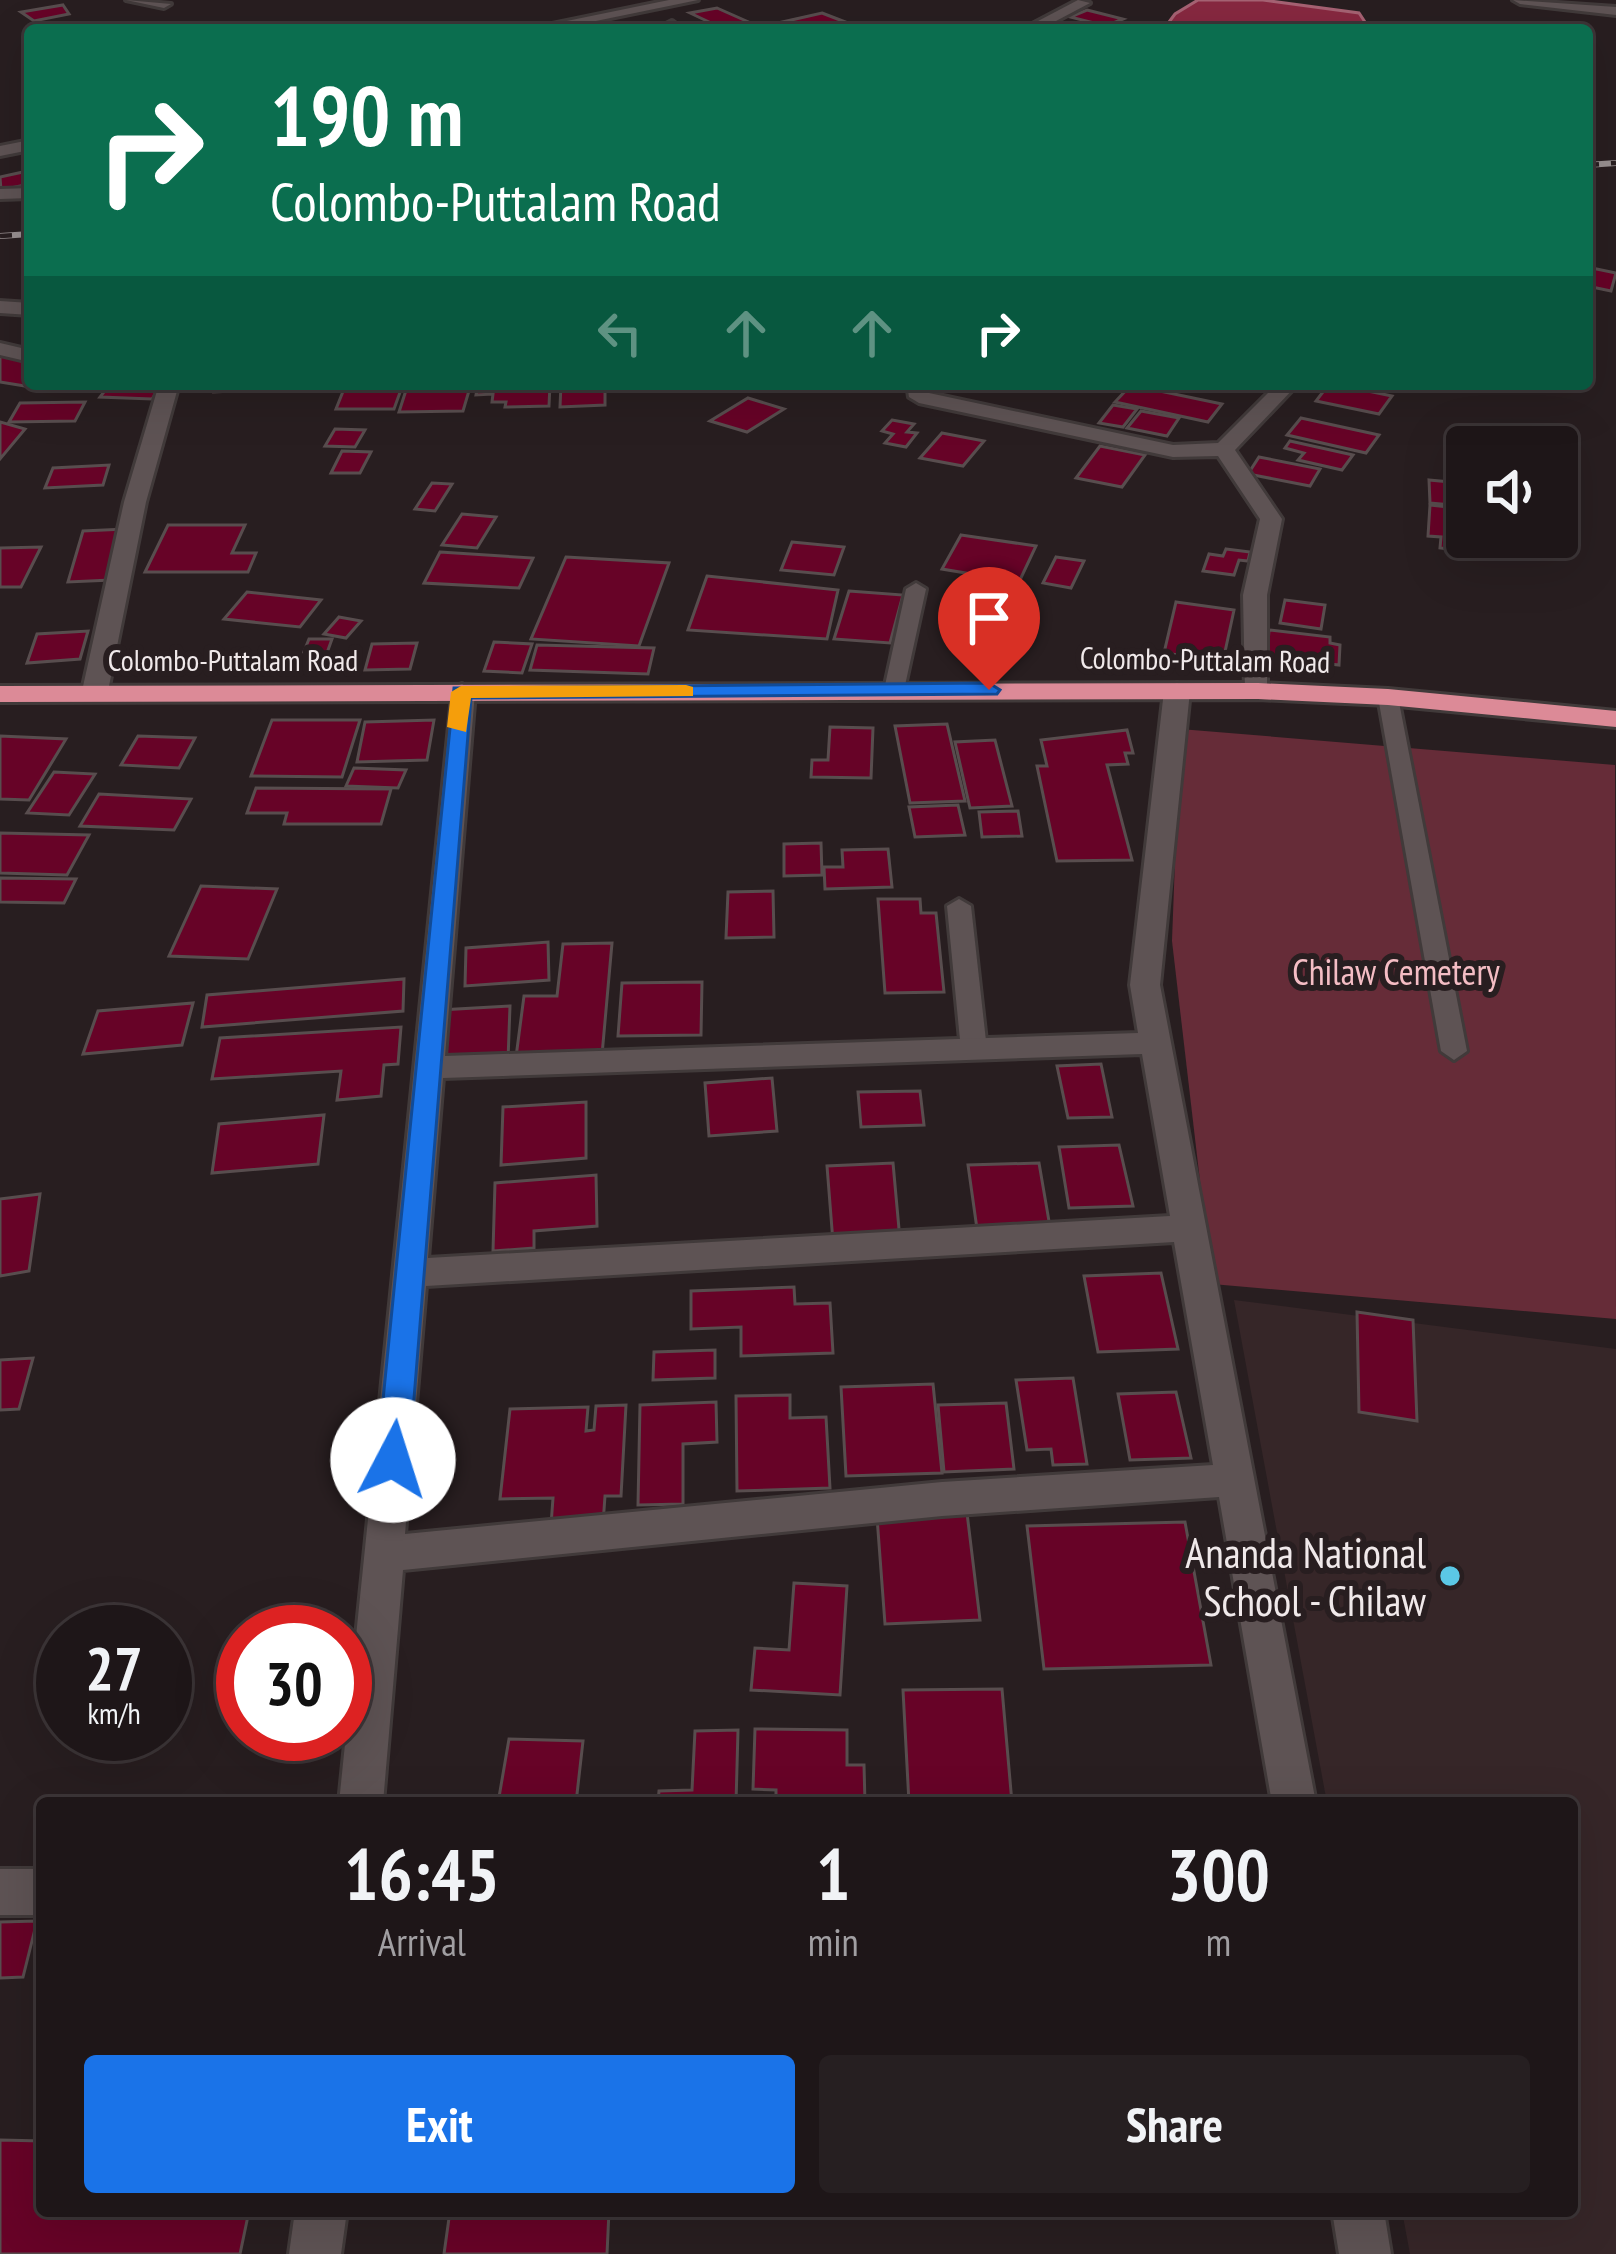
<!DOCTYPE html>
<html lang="en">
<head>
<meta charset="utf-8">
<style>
  :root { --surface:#1e1618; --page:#261f21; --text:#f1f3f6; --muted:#a19fa2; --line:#3c3537; --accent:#1a73e8 }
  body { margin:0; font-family:"PT Sans Narrow",sans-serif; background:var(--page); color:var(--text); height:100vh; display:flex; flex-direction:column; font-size:45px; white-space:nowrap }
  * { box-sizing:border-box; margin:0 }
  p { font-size:39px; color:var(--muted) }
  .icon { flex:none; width:66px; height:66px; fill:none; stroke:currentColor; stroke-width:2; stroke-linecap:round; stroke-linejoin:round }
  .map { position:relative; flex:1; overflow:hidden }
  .panel { position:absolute; left:36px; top:1797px; width:1542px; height:420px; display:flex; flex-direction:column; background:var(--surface); border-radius:12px; box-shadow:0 12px 48px #0002,0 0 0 3px var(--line) }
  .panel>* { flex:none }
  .top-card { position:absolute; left:24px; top:24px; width:1569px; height:366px; border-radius:12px; box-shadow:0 12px 48px #0002,0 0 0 3px var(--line); background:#0b6e4f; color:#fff; overflow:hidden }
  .tools { position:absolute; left:1446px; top:426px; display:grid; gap:24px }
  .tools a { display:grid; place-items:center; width:132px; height:132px; border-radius:12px; background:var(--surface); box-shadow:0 12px 48px #0002,0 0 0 3px var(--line); font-size:60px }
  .speed { position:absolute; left:36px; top:1605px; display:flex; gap:24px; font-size:60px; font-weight:700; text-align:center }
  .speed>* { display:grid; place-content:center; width:156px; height:156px; border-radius:50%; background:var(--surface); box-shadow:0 12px 48px #0002,0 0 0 3px var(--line); line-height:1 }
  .speed small { font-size:30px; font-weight:400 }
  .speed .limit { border:18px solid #d22; background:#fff; color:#111 }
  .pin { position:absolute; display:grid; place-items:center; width:102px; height:102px; color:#fff; margin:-123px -51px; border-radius:50% 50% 50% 0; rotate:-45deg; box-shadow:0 0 12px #0007 }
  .pin .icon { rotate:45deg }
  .me { position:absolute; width:132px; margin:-66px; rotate:5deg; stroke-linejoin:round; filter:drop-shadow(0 0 9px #0008) }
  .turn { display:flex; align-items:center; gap:42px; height:252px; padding:0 48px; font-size:54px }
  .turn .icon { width:156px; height:156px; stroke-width:2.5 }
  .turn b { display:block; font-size:84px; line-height:102px }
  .lanes { display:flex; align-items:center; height:114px; padding:0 48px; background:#0003; justify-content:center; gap:60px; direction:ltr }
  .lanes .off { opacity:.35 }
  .eta { display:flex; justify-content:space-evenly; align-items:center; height:204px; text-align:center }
  .eta b { font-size:72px; font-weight:600; line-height:84px }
  .primary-button { display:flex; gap:24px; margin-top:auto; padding:24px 48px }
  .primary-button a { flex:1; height:138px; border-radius:12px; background:var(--accent); color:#fff; font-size:48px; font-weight:600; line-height:138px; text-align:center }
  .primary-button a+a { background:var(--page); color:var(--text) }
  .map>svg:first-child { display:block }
</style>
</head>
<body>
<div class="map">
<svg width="1616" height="2254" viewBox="0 0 1616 2254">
  <rect width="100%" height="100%" fill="#281e20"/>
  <path fill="#362628" d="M1234,1300l382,49v905h-206l-8,-43h170v-408h-245z"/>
  <path fill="#662c38" d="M1180,729l435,36 1,554 -404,-35 -40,-343z"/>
  <path fill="#872840" stroke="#a66273" stroke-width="3" d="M1198,0h65l96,13 6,9 -8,8h-194l12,-16z"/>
  <g fill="#670327" stroke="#584d4e" stroke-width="3">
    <path d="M63,5l6,9 -35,7 -13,-9z"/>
    <path d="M717,8l36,16 -27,6 -36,-17z"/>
    <path d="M1087,10l36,9 -17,7 -36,-9z"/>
    <path d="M822,13l44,17h-90l12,-3 -10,-4z"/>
    <path d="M23,172l7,12 -29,6 -1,-13z"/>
    <path d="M1587,267l29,6 -5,18 -24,-5z"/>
    <path d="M0,355l30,3 -6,11h6l-5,17 -25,-4z"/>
    <path d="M110,384h40l10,3 -8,12 -52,-2z"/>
    <path d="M216,384h87l-1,4 -88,4z"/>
    <path d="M346,384h57l-9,25h-58z"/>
    <path d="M408,384h63l-8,27 -64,1z"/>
    <path d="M478,384h72l-1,22 -44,1 1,-5h-14l1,-8 -17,1z"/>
    <path d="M561,384h44v21l-45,2z"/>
    <path d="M1329,384h5l58,12 -13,18 -63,-13z"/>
    <path d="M1131,385l91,19 -14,18 -93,-20z"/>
    <path d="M748,398l36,11 -37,23 -37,-11z"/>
    <path d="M85,402l-10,19 -66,1 11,-19z"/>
    <path d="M1113,405l24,4 -14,18 -24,-4z"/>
    <path d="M1141,411l38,7 -12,18 -40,-8z"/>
    <path d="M1301,418l78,17 -13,18 -79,-18z"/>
    <path d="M892,420l22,4 -7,8 10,1 -11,14 -21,-4 8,-9 -11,-3z"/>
    <path d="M0,422l25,7 -25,30z"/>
    <path d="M335,429l30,1 -10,17 -30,-1z"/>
    <path d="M942,433l42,8 -21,25 -43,-8z"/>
    <path d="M1290,441l63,14 -11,15 -44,-10 6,-7 -19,-5z"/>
    <path d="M1100,446l45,9 -23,32 -46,-9z"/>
    <path d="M342,451l29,1 -11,21h-29z"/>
    <path d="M1259,457l61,12 -10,17 -62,-12z"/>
    <path d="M109,465l-6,20 -58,3 8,-20z"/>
    <path d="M1429,480l32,3 2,23 -33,-3z"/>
    <path d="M432,483l20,1 -17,27 -20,-2z"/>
    <path d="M1430,505l37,4v28h60v10l-59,-7v11l-28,-3 1,-11 -13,-1z"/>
    <path d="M462,514l34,3 -19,31 -35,-3z"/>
    <path d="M168,525h77l-13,28h24l-8,19h-103z"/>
    <path d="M125,529l-14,51 -43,2 15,-51z"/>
    <path d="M961,535l75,11 -17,36 -77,-13z"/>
    <path d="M792,542l52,5 -10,28 -53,-5z"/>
    <path d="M41,547l-20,40h-21v-39z"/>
    <path d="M1226,549l24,3 -2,9 -9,-1 -5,15 -31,-4 6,-17 14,2z"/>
    <path d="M440,552l93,6 -14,30 -95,-5z"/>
    <path d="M566,557l103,6 -30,83 -108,-7z"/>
    <path d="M1056,557l28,4 -13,27 -28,-5z"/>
    <path d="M707,576l131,14 -11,49 -139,-9z"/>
    <path d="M849,591l54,4 -13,48 -56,-4z"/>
    <path d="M247,592l74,8 -21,27 -76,-8z"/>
    <path d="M1285,600l40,5 -4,24 -41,-6z"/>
    <path d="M1176,602l58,8 -11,51 -59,-8z"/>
    <path d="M339,617l22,4 -15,17 -22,-4z"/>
    <path d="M1269,630l61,7v6l10,2 -1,20 -72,-8z"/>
    <path d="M88,631l-8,28 -53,4 10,-29z"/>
    <path d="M309,639h23l-9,25h-24z"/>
    <path d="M494,642l38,2 -10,29 -38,-2z"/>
    <path d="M417,643l-7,26 -45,1 7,-26z"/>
    <path d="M537,645l117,3 -6,26 -118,-4z"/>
    <path d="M272,720h88l-18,57 -91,-1z"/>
    <path d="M434,720l-7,40 -70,2 8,-40z"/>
    <path d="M947,724l18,77 -55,2 -15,-77z"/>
    <path d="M830,727l43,1 -2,50 -60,-1 1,-17h16z"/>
    <path d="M1127,730l6,23h-8l3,11 -21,1 25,95 -75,1 -20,-95h10l-6,-26z"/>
    <path d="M0,736l66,3 -37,61 -29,-1z"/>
    <path d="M138,736l57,2 -16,30 -58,-3z"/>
    <path d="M995,740l17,66 -42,2 -15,-66z"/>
    <path d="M354,768l52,2 -8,18 -52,-2z"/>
    <path d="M54,772l41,2 -26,41 -42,-2z"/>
    <path d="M256,788l135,1 -10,35h-97l3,-11h-40z"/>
    <path d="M99,794l92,5 -17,31 -94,-4z"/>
    <path d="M958,805l7,30 -50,2 -6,-30z"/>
    <path d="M1018,811l4,25 -40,1 -3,-25z"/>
    <path d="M0,833l89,2 -22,40 -67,-2z"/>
    <path d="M821,843l1,32 -38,1v-32z"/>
    <path d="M888,849l4,38 -67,2 -1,-22h19l-1,-17z"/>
    <path d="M0,878l76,1 -12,24 -64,-1z"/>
    <path d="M201,886l76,3 -29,70 -79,-3z"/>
    <path d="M773,891l1,46 -48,1 2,-46z"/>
    <path d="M878,899h42l1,14h15l8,79 -59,1z"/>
    <path d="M548,942l1,38 -84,6 1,-38z"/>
    <path d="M612,943l-10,112 -86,2 8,-61h33l6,-52z"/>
    <path d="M404,979l-1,32 -201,16 5,-32z"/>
    <path d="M702,982l-1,53 -83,1 4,-53z"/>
    <path d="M193,1003l-11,42 -99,9 15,-43z"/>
    <path d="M510,1006l-2,54 -72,4 4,-54z"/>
    <path d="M401,1027l-3,37 -14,1 -3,31 -44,4 4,-29 -129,8 8,-41z"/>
    <path d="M1101,1064l11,53 -44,1 -11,-52z"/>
    <path d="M772,1078l5,53 -68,5 -4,-53z"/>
    <path d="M920,1091l4,34 -63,2 -3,-35z"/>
    <path d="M586,1102v56l-85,7 2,-58z"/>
    <path d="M324,1115l-6,49 -106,9 7,-49z"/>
    <path d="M1119,1145l14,61 -64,2 -10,-61z"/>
    <path d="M893,1163l7,77 -67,2 -6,-76z"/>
    <path d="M1039,1163l11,64 -73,2 -9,-64z"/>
    <path d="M596,1175l1,51 -63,5v17l-41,3 2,-68z"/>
    <path d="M40,1194l-11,77 -29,5v-77z"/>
    <path d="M1161,1273l17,76 -80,3 -14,-76z"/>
    <path d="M794,1287l1,17 35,-1 3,50 -92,3v-29l-50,2v-38z"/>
    <path d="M1357,1312l56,8 4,101 -58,-9z"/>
    <path d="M715,1350v28l-62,2 1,-28z"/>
    <path d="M33,1358l-14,51 -19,1v-50z"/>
    <path d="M1073,1378l14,86 -34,1 -2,-16 -24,1 -11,-70z"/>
    <path d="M933,1384l9,89 -96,3 -5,-89z"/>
    <path d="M1176,1392l15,66 -61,2 -12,-66z"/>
    <path d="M790,1395v23l36,-1 4,71 -93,3 -1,-95z"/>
    <path d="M716,1402l1,40 -34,2v60l-45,1 2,-100z"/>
    <path d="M1006,1403l8,66 -70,3 -6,-67z"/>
    <path d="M626,1405l-5,91h-16l-2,28 -52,1 2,-27 -53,1 10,-90 78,-2 -2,24 8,-1 2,-24z"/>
    <path d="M967,1513l13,107 -95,4 -8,-107z"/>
    <path d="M1185,1522l26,143 -167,4 -17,-143z"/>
    <path d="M794,1583l53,3 -7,109 -89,-5 4,-42 34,2z"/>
    <path d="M1002,1689l10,114h-103l-6,-113z"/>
    <path d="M755,1729l92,1v35h17l1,38h-89v-13l-23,-1z"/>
    <path d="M738,1730l-2,73h-78l1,-12 33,-1 3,-59z"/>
    <path d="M509,1739l74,2 -7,62h-78z"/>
    <path d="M37,1921l-14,56 -23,1v-56z"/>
    <path d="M0,2140l42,1v70h207l-9,43h-240z"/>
    <path d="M450,2211h159l-2,43h-163z"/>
  </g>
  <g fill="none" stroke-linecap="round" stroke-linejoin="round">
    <g stroke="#413a3a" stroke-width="6">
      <g id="service">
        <path d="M672,21l12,9h-12l-6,-6z"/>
        <path d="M916,583l10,6 -22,101 -10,6 -10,-6 22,-101z"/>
        <path d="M1388,691l10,6 69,354 -13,9 -13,-9 -63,-354z"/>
        <path d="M959,899l12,7 16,144 -13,9 -13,-9 -14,-144z"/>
      </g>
    </g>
    <g stroke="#413a3a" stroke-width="6">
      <g id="minor">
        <path d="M126,0l45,4 -7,4z"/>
        <path d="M669,0h29l-146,30h-29z"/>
        <path d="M1078,0l12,3 -51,27h-18z"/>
        <path d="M1513,0l103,7v8l-96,-11z"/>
        <path d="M30,140v10l-30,6v-10z"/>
        <path d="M30,188v10l-30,1v-10z"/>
        <path d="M0,301l30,2v12l-30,-2z"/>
        <path d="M0,343l30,7v12l-30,-7z"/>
        <path d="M159,384h20l-33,118 -38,189 -13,8 -13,-8 42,-189z"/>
        <path d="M907,384h20l2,9 244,52 45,-2 59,-59h21l-63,66 47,69 -15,76v101l-9,3 -13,-8 -2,-96 17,-76 -42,-63 -45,1 -254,-54 -10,-6z"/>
        <path d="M1177,683l13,8 -30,294 156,818h-44l-53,-306 -277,19 -539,54 -20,233h-44l114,-1116 9,-3 13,8 -30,364 693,-23 -8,-48 34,-294zM1142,1054l28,162 -742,42 15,-180zM1174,1242l39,223 -271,17 -537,52 21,-248z"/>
        <rect x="0" y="1869" width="42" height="46"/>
        <path d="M295,2211h52l-6,43h-52z"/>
        <path d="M1332,2211h52l7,43h-52z"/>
      </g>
    </g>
    <g stroke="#413a3a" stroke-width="6">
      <path id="trunk" d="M1258,683l130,6 228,22v16l-228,-22 -130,-6 -1258,3v-16z"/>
    </g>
    <use href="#service" fill="#5e5354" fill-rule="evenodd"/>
    <use href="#minor" fill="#5e5354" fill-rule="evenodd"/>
    <use href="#trunk" fill="#dc8a97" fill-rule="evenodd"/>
    <g stroke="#989091" stroke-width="6">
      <g id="rail">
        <path d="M1587,165l29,-2"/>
        <path d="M0,236l30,-2"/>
      </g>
    </g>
    <use href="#rail" stroke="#281e20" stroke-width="4.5" stroke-dasharray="12" stroke-linecap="butt"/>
  </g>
  <path fill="#1a73e8" stroke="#114b97" stroke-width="3" d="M989,683l11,7 -3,4 -526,4 -62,762 -5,10h-23l-4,-10 77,-772z"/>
  <path fill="#f59e0b" d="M686,685l7,2v9l-222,2 -5,34 -19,-5 4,-35 10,-6z"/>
  <circle fill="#5bc8e6" stroke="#281e20" stroke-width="4.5" cx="1450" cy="1576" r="12"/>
  <g text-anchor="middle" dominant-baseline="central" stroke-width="12" stroke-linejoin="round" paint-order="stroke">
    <g font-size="30" fill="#f0e9ea" stroke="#281e20">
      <text x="233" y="659">Colombo-Puttalam Road</text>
      <text transform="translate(1205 659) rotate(1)">Colombo-Puttalam Road</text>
    </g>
    <g font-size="36" fill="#f4bdc4" stroke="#281e20">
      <text x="1396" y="971">Chilaw Cemetery</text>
    </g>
    <g font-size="42" fill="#f0e9ea" stroke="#281e20" text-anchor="end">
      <text x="1426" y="1552">Ananda National<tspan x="1426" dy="48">School - Chilaw</tspan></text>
    </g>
  </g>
</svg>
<div class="tools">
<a><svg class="icon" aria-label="sound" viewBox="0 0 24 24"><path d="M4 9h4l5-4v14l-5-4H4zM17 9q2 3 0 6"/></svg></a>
</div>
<div class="speed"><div>27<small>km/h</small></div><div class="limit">30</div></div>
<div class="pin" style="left:989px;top:690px;background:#d93025"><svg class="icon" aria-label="arrive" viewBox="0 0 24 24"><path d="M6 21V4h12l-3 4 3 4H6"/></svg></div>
<svg class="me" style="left:393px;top:1460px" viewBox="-20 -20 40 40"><circle r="19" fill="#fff"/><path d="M0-13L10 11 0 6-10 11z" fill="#1a73e8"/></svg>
<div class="top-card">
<div class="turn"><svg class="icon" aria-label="right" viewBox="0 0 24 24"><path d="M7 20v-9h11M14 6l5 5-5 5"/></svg><div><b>190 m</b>Colombo-Puttalam Road</div></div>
<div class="lanes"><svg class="icon off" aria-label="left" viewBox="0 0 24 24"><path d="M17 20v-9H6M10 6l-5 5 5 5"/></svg><svg class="icon off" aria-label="ahead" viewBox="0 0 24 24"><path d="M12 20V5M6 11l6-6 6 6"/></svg><svg class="icon off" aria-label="ahead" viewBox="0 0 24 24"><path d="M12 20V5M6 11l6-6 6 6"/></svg><svg class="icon" aria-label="right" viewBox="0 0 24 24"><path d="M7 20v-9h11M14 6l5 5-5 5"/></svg></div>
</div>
<section class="panel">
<div class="eta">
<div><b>16:45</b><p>Arrival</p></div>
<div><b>1</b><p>min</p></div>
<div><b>300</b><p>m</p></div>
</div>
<div class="primary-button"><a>Exit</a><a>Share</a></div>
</section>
</div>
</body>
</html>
